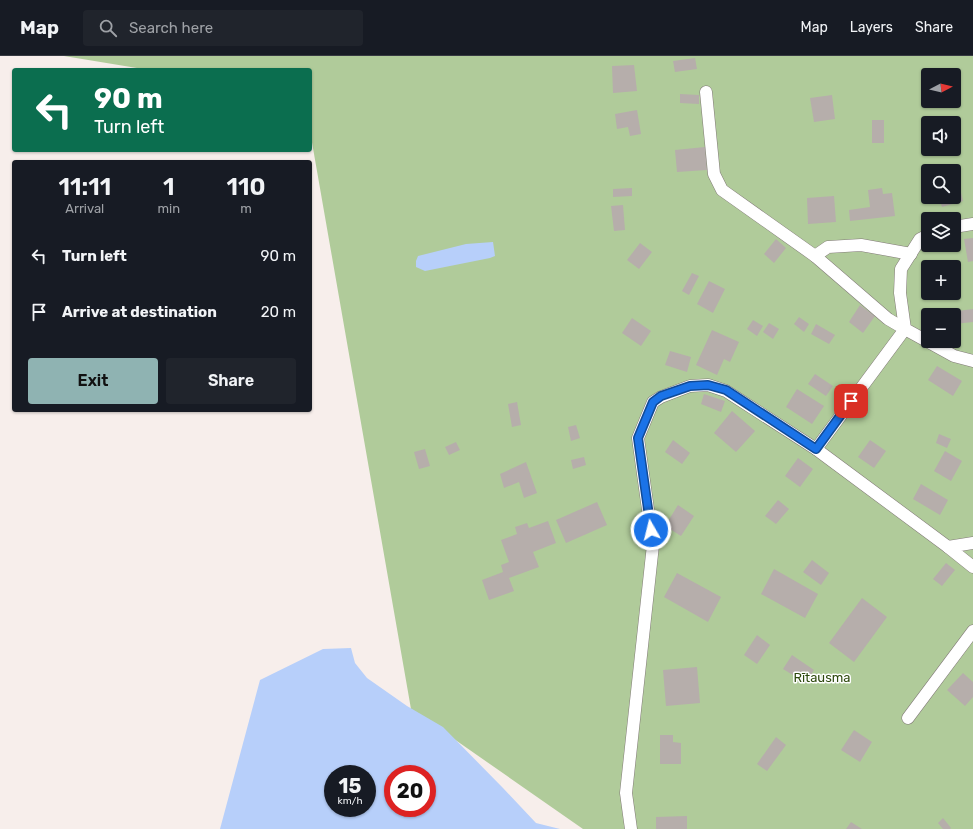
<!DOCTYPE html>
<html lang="en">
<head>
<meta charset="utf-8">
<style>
  :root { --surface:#171b24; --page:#20242c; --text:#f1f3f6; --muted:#9ea1a6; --line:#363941; --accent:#8fb3b2 }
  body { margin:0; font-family:Rubik,sans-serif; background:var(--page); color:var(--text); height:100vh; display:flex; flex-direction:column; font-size:15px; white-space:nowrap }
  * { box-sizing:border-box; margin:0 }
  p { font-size:13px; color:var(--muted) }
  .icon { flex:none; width:22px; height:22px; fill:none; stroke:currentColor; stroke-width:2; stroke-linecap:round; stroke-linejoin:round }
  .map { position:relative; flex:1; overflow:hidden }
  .panel { position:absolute; left:12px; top:104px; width:300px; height:252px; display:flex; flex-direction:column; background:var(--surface); border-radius:4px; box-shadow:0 1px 3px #0004 }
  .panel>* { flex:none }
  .hud { position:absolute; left:12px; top:12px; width:300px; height:84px; border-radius:4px; box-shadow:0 1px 3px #0004; background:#0b6e4f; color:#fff; overflow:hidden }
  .needle { width:26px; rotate:83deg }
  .tools { position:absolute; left:921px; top:12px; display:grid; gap:8px }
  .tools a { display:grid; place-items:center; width:40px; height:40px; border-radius:4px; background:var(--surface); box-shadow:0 1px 3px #0004; font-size:20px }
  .speed { position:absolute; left:324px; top:709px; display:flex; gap:8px; font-size:20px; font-weight:700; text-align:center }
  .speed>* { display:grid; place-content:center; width:52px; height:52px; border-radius:50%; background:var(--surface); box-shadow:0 1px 3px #0004; line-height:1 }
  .speed small { font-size:10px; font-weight:400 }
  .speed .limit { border:6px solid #d22; background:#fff; color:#111 }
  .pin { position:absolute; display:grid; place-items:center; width:34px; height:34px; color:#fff; margin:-17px; border-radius:8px; box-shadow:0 2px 6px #0006 }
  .me { position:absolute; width:44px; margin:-22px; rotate:352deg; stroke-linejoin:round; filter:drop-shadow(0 0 3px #0008) }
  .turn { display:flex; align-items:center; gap:14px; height:84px; padding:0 16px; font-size:18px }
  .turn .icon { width:52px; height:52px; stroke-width:2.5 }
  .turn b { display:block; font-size:28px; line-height:34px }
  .eta { display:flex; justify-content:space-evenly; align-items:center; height:68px; text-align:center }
  .eta b { font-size:24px; font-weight:600; line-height:28px }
  .action { display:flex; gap:8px; margin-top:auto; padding:8px 16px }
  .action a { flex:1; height:46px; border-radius:4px; background:var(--accent); color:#111; font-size:16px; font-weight:600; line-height:46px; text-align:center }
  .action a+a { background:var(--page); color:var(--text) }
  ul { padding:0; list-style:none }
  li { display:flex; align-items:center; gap:12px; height:56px; padding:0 16px }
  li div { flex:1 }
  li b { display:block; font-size:15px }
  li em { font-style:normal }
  header { display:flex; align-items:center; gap:24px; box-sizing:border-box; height:56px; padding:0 20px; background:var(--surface); border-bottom:1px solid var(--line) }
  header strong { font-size:19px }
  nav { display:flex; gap:22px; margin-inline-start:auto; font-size:14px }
  .search { width:280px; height:36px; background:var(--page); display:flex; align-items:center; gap:10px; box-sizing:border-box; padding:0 14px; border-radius:4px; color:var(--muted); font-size:15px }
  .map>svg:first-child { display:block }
</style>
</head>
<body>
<header>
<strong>Map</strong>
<div class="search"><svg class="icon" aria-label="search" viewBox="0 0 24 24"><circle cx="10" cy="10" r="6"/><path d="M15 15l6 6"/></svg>Search here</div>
<nav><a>Map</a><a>Layers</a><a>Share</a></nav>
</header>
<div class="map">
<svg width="973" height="773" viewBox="0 0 973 773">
  <rect width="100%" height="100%" fill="#f7eeeb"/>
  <path fill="#b0cb9a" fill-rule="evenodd" d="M64,0h909v773h-390l-172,-120 -101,-578v-61h-161zM928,19h26v26h-26zM928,67h26v26h-26zM928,115h26v26h-26zM928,163h26v26h-26zM928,211h26v26h-26zM928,259h26v26h-26z"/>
  <g fill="#b7cffa" fill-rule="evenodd">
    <path d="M493,186l2,14 -5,2 -65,13 -9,-4v-6l2,-5 48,-12z"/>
    <path d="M351,592l4,15 12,15 40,28 36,21 60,61 33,35 24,6h-340l40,-149 63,-31zM333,718h34v34h-34zM393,718h34v34h-34z"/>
  </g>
  <g fill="#b6aeab">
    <path d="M695,2l2,11 -22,3 -2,-11z"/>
    <path d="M634,9l3,26 -24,2 -1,-27z"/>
    <path d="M680,38l19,1v9l-19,-1z"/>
    <path d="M832,39l3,24 -21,3 -4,-24z"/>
    <path d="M637,54l4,24 -11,2 -2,-9 -11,2 -2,-15z"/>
    <rect x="872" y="64" width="12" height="23"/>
    <path d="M705,91l2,23 -30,2 -2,-22z"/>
    <path d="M959,128l4,17 -21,6 -3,-10h15v-12z"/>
    <path d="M632,132v8l-19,1v-8z"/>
    <path d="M882,132l1,6 9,-1 3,23 -45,5 -1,-11 21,-3 -2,-17z"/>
    <path d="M834,140l2,26 -28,2 -1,-26z"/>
    <path d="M623,149l2,25 -11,1 -3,-25z"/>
    <path d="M973,182v23l-5,1 -4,-23z"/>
    <path d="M776,183l10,9 -12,15 -10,-9z"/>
    <path d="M640,187l12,9 -13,17 -12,-9z"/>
    <path d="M692,217l7,3 -10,19 -7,-4z"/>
    <path d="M709,225l16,8 -12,24 -16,-9z"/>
    <path d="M860,249l15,11 -12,17 -14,-11z"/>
    <path d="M973,253v13l-19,2v-9h-3l-1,-3z"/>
    <path d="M799,261l10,7 -5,8 -10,-8z"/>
    <path d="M632,262l19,13 -10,15 -19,-13z"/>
    <path d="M753,264l10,6 -6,10 -10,-7z"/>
    <path d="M769,267l10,6 -6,10 -10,-7z"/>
    <path d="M816,268l19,11 -6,9 -18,-10z"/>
    <path d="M712,274l27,12 -9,20 -6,-3 -7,16 -21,-10z"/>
    <path d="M670,295l21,6 -4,15 -22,-7z"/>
    <path d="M937,310l25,15 -9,15 -25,-16z"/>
    <path d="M815,318l18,12 -7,10 -18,-12z"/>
    <path d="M797,333l27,17 -12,18 -26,-17z"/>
    <path d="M704,338l21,7 -4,11 -20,-8z"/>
    <path d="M517,346l4,23 -9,2 -4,-23z"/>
    <path d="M732,355l23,20 -19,21 -22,-19z"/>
    <path d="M576,369l4,13 -9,3 -3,-14z"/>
    <path d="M939,378l12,5 -4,9 -11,-5z"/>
    <path d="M673,384l17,13 -8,11 -17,-12z"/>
    <path d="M870,384l16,11 -12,17 -16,-11z"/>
    <path d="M456,386l4,8 -11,5 -4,-8z"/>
    <path d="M425,393l5,17 -11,3 -5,-17z"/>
    <path d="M945,395l17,10 -11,20 -17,-10z"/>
    <path d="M584,401l2,8 -13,4 -2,-9z"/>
    <path d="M798,402l15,11 -13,18 -15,-11z"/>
    <path d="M526,406l11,31 -13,5 -5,-16 -15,6 -4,-14z"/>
    <path d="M921,428l27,16 -8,15 -27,-16z"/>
    <path d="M778,444l11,9 -13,15 -11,-8z"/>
    <path d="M597,446l10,23 -41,18 -10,-23z"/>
    <path d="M678,449l16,11 -13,20 -16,-10z"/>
    <path d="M548,465l8,22 -23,9 6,15 -30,11 5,13 -25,9 -7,-20 21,-8 -2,-7 8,-3 -8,-22 16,-6 -2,-7 12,-4 2,5z"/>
    <path d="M812,504l17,13 -8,12 -18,-13z"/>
    <path d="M946,507l9,7 -13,16 -9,-7z"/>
    <path d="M774,513l44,25 -13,24 -44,-24z"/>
    <path d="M677,517l44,24 -13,25 -44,-25z"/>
    <path d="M862,542l25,19 -33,45 -25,-19z"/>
    <path d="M757,579l13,10 -13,19 -13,-9z"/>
    <path d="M792,599l22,15 -8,13 -23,-14z"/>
    <path d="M697,611l3,36 -34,3 -3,-36z"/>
    <path d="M963,617l10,9v15l-8,9 -18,-16z"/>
    <path d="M854,674l18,12 -12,20 -19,-12z"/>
    <path d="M660,679h13v7l8,1v21h-21z"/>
    <path d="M776,681l10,8 -19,26 -10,-7z"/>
    <path d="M687,760v13h-31v-12z"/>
    <path d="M943,762l8,10 -1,1h-7l-5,-6z"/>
    <path d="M851,766l11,7h-16z"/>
  </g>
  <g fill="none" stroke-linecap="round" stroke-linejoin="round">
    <g stroke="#827b78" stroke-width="13">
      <g id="lane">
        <path d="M706,36l8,82 8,16 93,66 73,63 17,10 -89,120"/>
        <path d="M954,171l19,-3"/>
        <path d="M928,179l-8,4 -19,30 -1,24 5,36 49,27 19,5"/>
        <path d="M815,200l13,-9 33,-2 50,9"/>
        <path d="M973,487l-25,4 25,20"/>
        <path d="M908,662l65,-87"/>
        <path d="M631,773l-5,-36 27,-248 -15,-107 15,-36 8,-5 29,-11 18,-1 18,6 90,58 132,98"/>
      </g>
    </g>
    <use href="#lane" stroke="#fff" stroke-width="12"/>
  </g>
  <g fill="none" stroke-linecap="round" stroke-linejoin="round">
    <g stroke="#114b97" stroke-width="10">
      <path id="route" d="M651,474l-13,-92 15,-36 8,-6 29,-10 18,-1 18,5 90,59 35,-48"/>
    </g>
    <use href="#route" stroke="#1a73e8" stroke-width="7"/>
  </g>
  <g text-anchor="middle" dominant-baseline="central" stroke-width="3" stroke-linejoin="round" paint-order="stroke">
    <g font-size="13" fill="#2e490e" stroke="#fff">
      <text x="822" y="621">Rītausma</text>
    </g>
  </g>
</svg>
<div class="tools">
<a><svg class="needle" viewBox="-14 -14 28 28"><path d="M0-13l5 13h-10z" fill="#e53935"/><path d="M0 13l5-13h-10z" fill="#9ea1a6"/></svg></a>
<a><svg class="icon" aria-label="sound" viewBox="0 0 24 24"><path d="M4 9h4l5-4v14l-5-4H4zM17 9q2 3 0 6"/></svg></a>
<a><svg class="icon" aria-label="search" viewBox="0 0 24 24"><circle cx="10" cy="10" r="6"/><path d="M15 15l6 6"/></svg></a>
<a><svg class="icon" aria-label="layers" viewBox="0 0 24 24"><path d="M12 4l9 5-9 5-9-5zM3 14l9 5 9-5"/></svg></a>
<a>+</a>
<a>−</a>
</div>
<div class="speed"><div>15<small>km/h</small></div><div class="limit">20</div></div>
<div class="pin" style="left:851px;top:345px;background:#d93025"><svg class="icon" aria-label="arrive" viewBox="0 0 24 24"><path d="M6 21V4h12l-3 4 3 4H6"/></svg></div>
<svg class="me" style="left:651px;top:474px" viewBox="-20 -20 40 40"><circle r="17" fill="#1a73e8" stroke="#fff" stroke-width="3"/><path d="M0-11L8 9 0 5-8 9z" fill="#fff"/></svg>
<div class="hud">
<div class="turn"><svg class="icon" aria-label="left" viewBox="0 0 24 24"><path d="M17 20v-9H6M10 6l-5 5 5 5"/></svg><div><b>90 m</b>Turn left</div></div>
</div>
<section class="panel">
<div class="eta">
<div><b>11:11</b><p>Arrival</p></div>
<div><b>1</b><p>min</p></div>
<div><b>110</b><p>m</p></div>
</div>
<ul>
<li><svg class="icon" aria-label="left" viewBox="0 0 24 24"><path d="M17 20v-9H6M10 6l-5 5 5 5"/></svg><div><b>Turn left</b></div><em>90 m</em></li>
<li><svg class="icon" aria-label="arrive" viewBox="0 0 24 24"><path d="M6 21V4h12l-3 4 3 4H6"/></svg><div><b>Arrive at destination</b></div><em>20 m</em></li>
</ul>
<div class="action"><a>Exit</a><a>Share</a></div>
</section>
</div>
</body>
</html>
